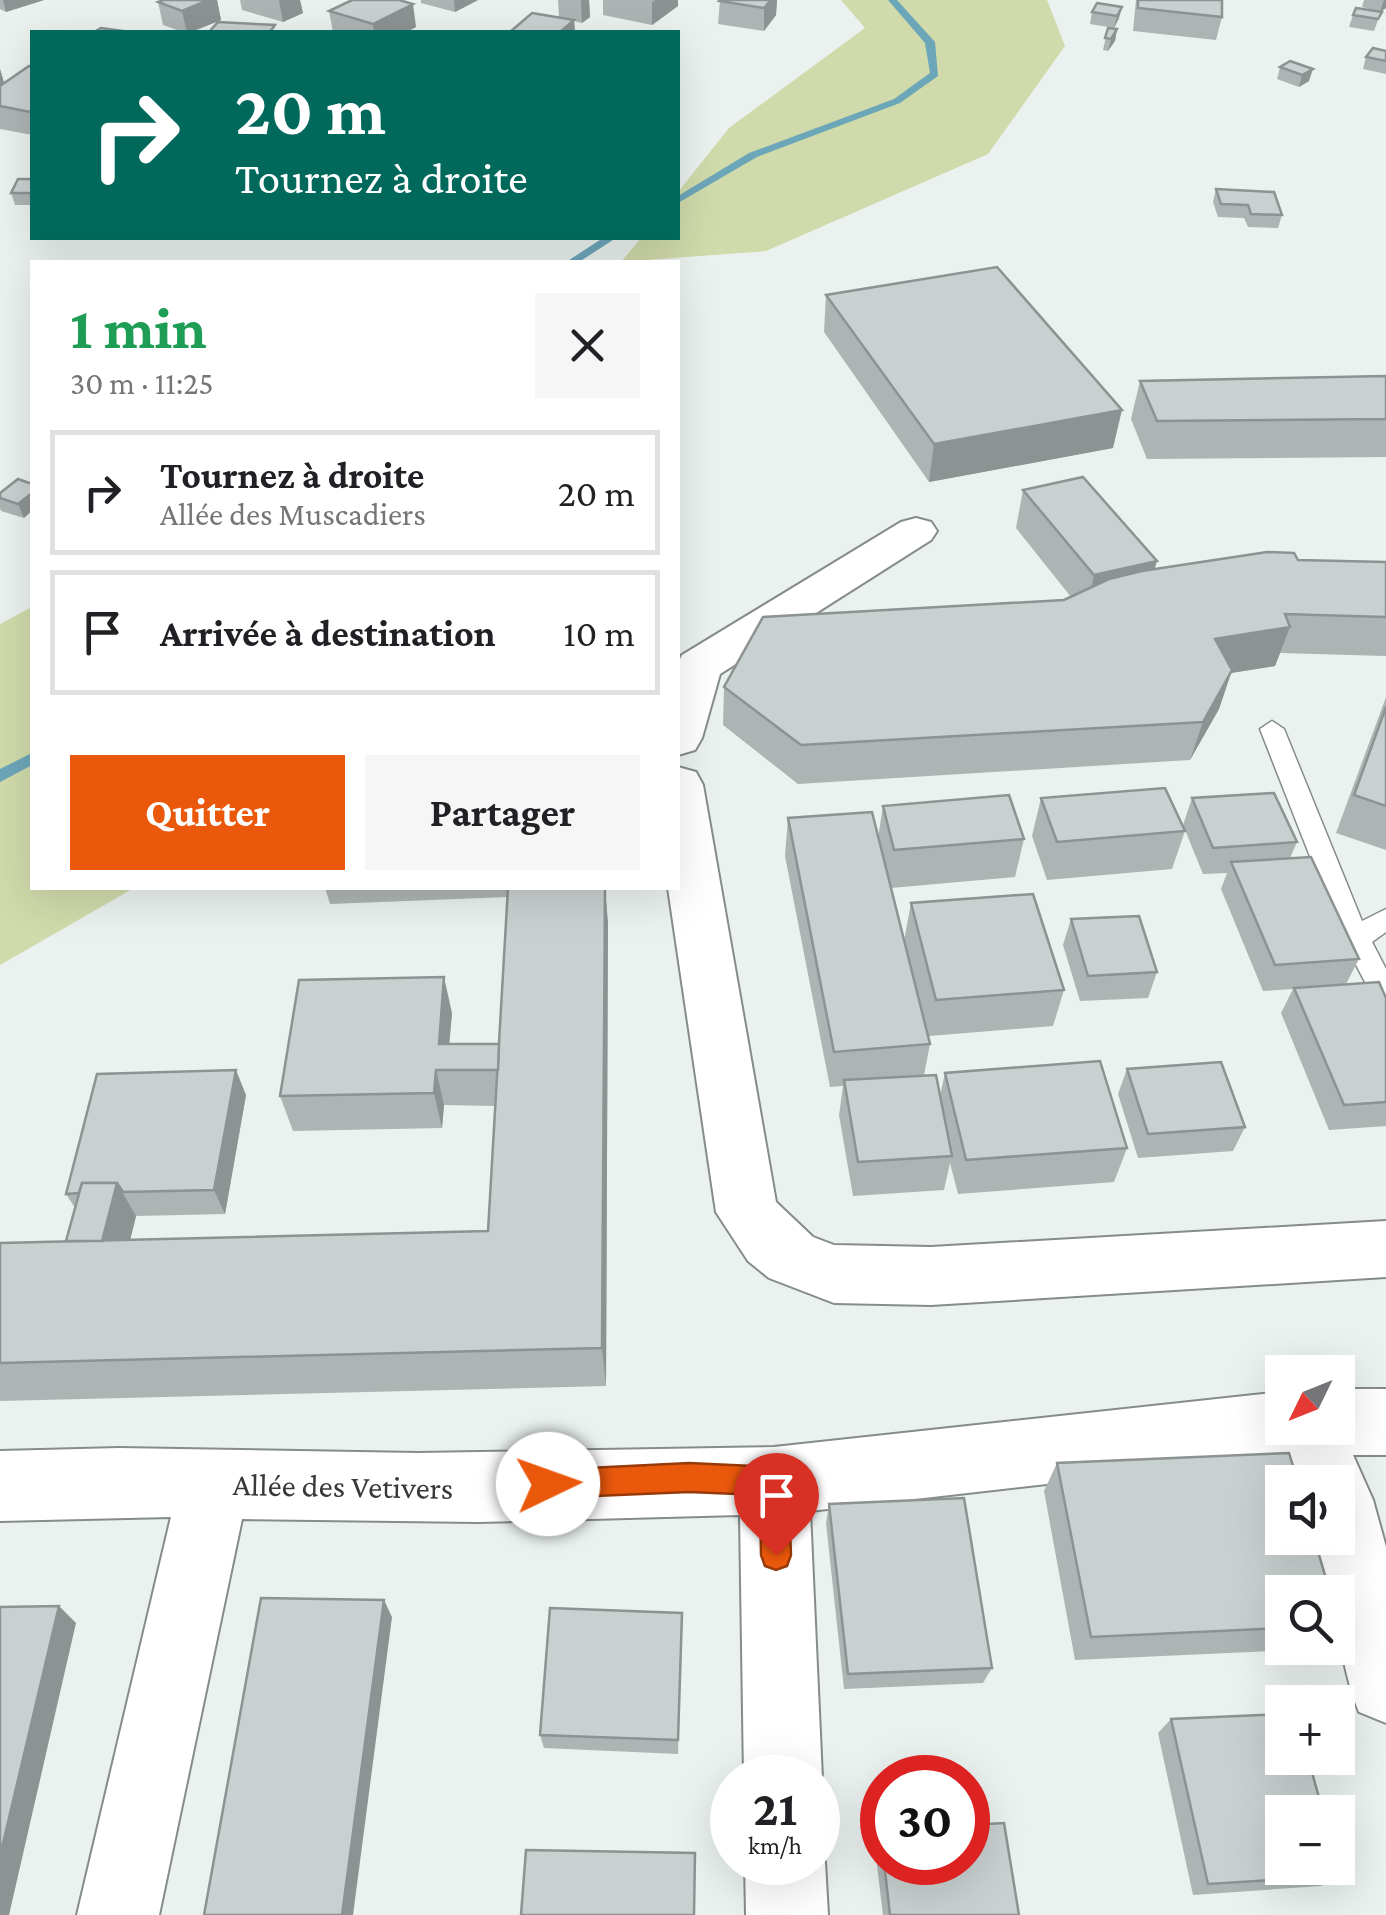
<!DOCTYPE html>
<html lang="fr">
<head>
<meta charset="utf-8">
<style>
  :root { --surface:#fff; --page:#f6f6f6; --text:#202124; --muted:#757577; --line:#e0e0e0; --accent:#ea580c }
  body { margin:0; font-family:"Crimson Pro",serif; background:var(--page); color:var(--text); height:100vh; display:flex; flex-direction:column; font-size:38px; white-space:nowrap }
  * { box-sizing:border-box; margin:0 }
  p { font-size:32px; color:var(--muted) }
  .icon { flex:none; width:55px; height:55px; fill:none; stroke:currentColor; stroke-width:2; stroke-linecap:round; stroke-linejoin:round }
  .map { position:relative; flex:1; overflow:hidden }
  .side { position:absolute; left:30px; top:260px; width:650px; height:630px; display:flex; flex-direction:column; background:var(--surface); border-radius:0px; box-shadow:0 10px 40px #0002 }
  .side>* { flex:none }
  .top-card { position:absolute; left:30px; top:30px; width:650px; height:210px; border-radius:0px; box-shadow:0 10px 40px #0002; background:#00695c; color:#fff; overflow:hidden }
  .needle { width:65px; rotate:227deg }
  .buttons { position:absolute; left:1265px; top:1355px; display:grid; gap:20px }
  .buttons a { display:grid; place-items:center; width:90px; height:90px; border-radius:0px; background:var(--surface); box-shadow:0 10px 40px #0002; font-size:50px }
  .speed { position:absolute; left:710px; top:1755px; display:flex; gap:20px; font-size:50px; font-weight:700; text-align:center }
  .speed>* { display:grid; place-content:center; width:130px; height:130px; border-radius:50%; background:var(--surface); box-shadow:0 10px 40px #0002; line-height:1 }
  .speed small { font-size:25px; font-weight:400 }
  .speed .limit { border:15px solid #d22; background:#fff; color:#111 }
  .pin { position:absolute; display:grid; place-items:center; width:85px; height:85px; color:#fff; margin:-102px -42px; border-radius:50% 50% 50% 0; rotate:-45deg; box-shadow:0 0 10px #0007 }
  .pin .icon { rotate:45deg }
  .me { position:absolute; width:110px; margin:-55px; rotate:87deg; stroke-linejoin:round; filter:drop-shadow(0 0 8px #0008) }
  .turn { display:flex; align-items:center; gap:35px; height:210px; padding:0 40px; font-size:45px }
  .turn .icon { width:130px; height:130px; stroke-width:2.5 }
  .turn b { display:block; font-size:70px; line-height:85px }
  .round { display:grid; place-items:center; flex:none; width:105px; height:105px; border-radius:0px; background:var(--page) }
  .summary { display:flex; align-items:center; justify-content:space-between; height:170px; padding:0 40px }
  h1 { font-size:60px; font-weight:700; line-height:75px; color:#1e9e55 }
  .action { display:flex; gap:20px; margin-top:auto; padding:20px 40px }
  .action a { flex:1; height:115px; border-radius:0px; background:var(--accent); color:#fff; font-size:40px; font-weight:700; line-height:115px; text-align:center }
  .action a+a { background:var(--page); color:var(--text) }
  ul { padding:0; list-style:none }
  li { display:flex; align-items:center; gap:30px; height:125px; margin:0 20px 15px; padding:0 20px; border:5px solid var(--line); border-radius:0px }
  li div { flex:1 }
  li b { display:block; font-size:38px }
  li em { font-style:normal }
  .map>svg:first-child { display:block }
</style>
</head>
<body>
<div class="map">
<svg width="1386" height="1915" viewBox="0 0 1386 1915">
  <rect width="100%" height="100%" fill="#eaf1ee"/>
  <g fill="#d0daaa">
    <path d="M841,0h206l18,46 -77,108 -222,97 -145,11 20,-24h37v-46l51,-64 136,-100z"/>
    <path d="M32,607v281h102l-134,77v-341z"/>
  </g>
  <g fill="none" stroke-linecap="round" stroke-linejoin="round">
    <g fill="#6ca6b9" fill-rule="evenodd">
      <path d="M888,0h9l38,42 3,34 -38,27 -143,54 -79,46v-7l71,-43 145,-54 36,-26 -5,-30z"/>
      <path d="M603,238h13l-37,24h-13z"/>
      <path d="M32,753v12l-32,17v-13z"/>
    </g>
    <g stroke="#858c89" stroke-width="3">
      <path id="lane" d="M1272,721l12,8 78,192 24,-12v23l-14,10 14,27v37l-10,-3 -34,-65 -82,-209z"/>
    </g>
    <g stroke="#858c89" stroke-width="4">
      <g id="street">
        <path d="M916,518l15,4 6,9 -6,9 -211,134 -18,64 -7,12 -17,5v-92l4,-8 219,-133z"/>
        <path d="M678,767l18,5 7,13 73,417 37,35 21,8 97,2 455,-26v56l-455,28 -97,-2 -65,-25 -21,-17 -32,-49 -48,-324h10z"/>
        <path d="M1338,1389h48v66h-33l20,45 13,47v176l-27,-11c-16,-41 -21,-76 -21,-120h-13l-13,-54h26v-56h-43l-10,-25 -475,54 12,267 -4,11v-11h-74l-4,-263 -262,7 -236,-3 -83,396h-82l94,-398 -171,4v-70l119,-3 299,5 356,-6 508,-55v36h56z"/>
        <path d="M818,1843l7,19 3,53h-82l-1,-53h73z"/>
      </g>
    </g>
    <use href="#lane" fill="#fff" fill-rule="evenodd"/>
    <use href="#street" fill="#fff" fill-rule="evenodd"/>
  </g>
  <g fill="#adb4b3">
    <path d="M0,0h44l-38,12 -6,-3z"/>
    <path d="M159,0h58l4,20 -30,12h-8l-20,-7 -5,-23 3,-1z"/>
    <path d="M240,0h60l3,13 -20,9 -41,-12z"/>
    <path d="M421,0h57l-23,12 -34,-9z"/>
    <path d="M558,0h31l1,17 -8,6 -8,-2 1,11 -16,-15z"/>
    <path d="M603,0h75v6l-26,19 -49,-10z"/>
    <path d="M720,0h57l-1,15 -12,16 -46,-7z"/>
    <path d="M1136,0h86v17l-6,23 -83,-9z"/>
    <path d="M1364,0h22v8l-5,4 -7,19 -25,-4 4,-12 23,-4 -14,-4z"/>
    <path d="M1097,3l22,15 -5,10 -24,-4 2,-12z"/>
    <path d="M329,11l87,16 -10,5h-73z"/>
    <path d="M1108,28l9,1 -2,12 -7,10 -5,-1z"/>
    <path d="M1386,51v23l-23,-5 3,-12z"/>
    <path d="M1290,61l19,20 -10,6 -22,-8 3,-12z"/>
    <path d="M32,67v68l-32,-6v-60l4,14z"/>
    <path d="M32,179v26h-17l-4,-12z"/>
    <path d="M1216,189l66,26 -4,13 -30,-1 -4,-9 -26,-1 -5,-15z"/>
    <path d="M826,295l287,153 -184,34 -105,-150z"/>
    <path d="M1386,376v81l-239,2 -16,-40 9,-38z"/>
    <path d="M18,479l6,39 -23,-7 -1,-3v-15z"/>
    <path d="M1023,490l132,79 143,-9 88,2v94l-106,-3 -5,13 -44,7 -12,36 -29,51 -392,24 -75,-59 1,-38 340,-87 7,-3 -55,-69z"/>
    <path d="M1386,697v153l-50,-17z"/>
    <path d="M1041,798l144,33 -13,38 -125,11 -15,-44z"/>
    <path d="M1192,798l105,44 -7,16 69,101 -13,25 40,14v128l-57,4 -48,-117 12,-24 -30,2 -42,-102 6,-16 -24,1 -20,-49z"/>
    <path d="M883,806l141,33 -9,38 -124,11 39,156 -6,31 16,21 5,-23 182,75 -13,34 -156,12 -8,-31 -6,27 -91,6 -14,-81 4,-29 -13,1 -45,-231 3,-38 90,20z"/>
    <path d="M325,888h280l3,36 -2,462 -606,15v-158l66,-2 9,-33 -9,-14 180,-99 -21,119 -89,2 -6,24 358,-9 8,-125 -52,-1 -2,23 -149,3 -13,-35 172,-83 -3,31h50l9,-147 -178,7z"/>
    <path d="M911,903l153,87 -11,36 -124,10 -25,-95z"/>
    <path d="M1071,919l86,53 -9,26 -68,3 -17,-56z"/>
    <path d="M1127,1069l118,58 -12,24 -95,7 -20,-64z"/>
    <path d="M1057,1463l225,129v56h35l-2,1 -240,11 -31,-169z"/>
    <path d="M829,1504l163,164 -9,15 -139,6 -18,-166z"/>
    <path d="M682,1613l-4,141 -134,-6 -4,-13z"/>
    <path d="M1171,1719l169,157 -19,10 -128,9 -35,-162z"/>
    <path d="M880,1829h2v33h86l51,53h-136l-9,-74z"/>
  </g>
  <g fill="#8d9292">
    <path d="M3,0h41l-38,12z"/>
    <path d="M208,0h9l4,20 -30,12h-4l-5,-21z"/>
    <path d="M279,0h21l3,13 -20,9z"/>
    <path d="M454,0h24l-23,12z"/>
    <path d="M581,0h8l1,17 -8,6z"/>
    <path d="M655,0h23v6l-26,19v-23z"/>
    <path d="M771,0h6l-1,15 -12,16v-23z"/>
    <path d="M1384,0h2v8l-6,4z"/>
    <path d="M413,4l3,23 -10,5h-32l-1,-8z"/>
    <path d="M1122,7l-3,11 -5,10 3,-12z"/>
    <path d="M574,20l1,12h-15z"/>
    <path d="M1117,29l-2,12 -7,10 3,-12z"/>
    <path d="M0,69l6,20 -6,3z"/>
    <path d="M1313,69l-4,12 -10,6 3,-12z"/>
    <path d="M1122,410l-9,38 -184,34 5,-38z"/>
    <path d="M32,493v18l-8,7 -6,-14z"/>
    <path d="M1157,561l-11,38 -61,15 9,-39z"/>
    <path d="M1290,627l-15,39 -44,7 -12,36 -29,51 13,-38 12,-83z"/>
    <path d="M605,888l3,36 -2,462 -4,-38z"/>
    <path d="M444,977l8,36 -5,57 -8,-26z"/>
    <path d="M236,1070l10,25 -21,119 -11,-24z"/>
    <path d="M436,1070l8,35 -2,23 -8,-35z"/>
    <path d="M117,1183l19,33 -16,66 -20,-33z"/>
    <path d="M384,1600l8,17 -39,298h-11z"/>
    <path d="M59,1606l17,17 -67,292h-9v-59z"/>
  </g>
  <g fill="#c9d1d0" stroke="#8d9292" stroke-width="2.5">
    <path d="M163,0h45l-26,11 -24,-9z"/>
    <path d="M352,0h47l14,4 -40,20 -44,-13z"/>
    <path d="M720,0h51l-7,8 -45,-7z"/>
    <path d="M1138,0h84v17l-84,-9z"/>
    <path d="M1097,3l25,4 -5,9 -25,-4z"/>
    <path d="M1356,8l26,4 -4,7 -25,-4z"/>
    <path d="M532,13l42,7 -14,12h-50z"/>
    <path d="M218,22l57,3 -5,7h-61z"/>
    <path d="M101,28l29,4h-36z"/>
    <path d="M1108,28l9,1 -6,10 -6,-1z"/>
    <path d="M1373,48l13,3v10l-20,-4z"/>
    <path d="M1290,61l23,8 -11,6 -22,-8z"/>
    <path d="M29,66l3,1v43l-2,2 -30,-6v-20z"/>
    <path d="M18,179h14v14h-21z"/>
    <path d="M1216,189l58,3 8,23 -31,-1 -3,-9 -27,-1z"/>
    <path d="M997,267l125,143 -188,34 -108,-149z"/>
    <path d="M1386,376v43l-229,2 -17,-40z"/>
    <path d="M1083,477l74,84 -63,14 -71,-85z"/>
    <path d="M18,479l14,5v9l-14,11 -18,-6v-5z"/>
    <path d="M1267,552l27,1 4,7 88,2v55l-101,-3 5,13 -75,12 17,31 -29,52 -402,23 -77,-58 39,-70 301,-17 45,-21 33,-8z"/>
    <path d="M1386,707v99l-32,-11z"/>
    <path d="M1165,788l20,43 -128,11 -16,-44z"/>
    <path d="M1274,793l23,49 -84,6 -21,-50z"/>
    <path d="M1009,795l15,44 -130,11 -11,-44z"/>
    <path d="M872,812l58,232 -96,8 -46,-234z"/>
    <path d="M1311,857l48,102 -84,6 -44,-103z"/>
    <path d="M508,888h97l-3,460 -602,15v-120l488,-12z"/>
    <path d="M1033,894l31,96 -128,10 -25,-97z"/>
    <path d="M1139,916l18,56 -69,4 -17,-57z"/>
    <path d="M444,977l-5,67h60l-1,26h-62l-2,23 -154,3 19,-116z"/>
    <path d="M1379,982l7,16v104l-42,3 -50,-117z"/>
    <path d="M1100,1061l27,87 -161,12 -21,-87z"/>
    <path d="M1221,1062l24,65 -97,7 -21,-65z"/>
    <path d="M236,1070l-22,120 -91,2 -6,-9h-35l-3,10 -13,1 31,-120z"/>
    <path d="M936,1075l16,81 -94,6 -14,-82z"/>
    <path d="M82,1183h35l-15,58h-36z"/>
    <path d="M1289,1453l9,29h-16v56h32l16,54h-48v36l-191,9 -34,-174z"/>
    <path d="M964,1498l28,170 -144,6 -19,-170z"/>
    <path d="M261,1598l123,2 -42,315h-138z"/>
    <path d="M59,1606l-59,250v-249z"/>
    <path d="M550,1608l132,5 -4,127 -138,-5z"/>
    <path d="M1282,1714v44h26l15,54h-41v56l56,-1 2,9 -132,8 -37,-165z"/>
    <path d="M1004,1823l15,92h-129l-6,-53h84v-37z"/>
    <path d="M526,1850l169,3 -1,62h-173z"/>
  </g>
  <path fill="#ea580c" stroke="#983908" stroke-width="2.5" d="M689,1463l85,4 10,4 4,10 3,74 -4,11 -11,4 -11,-4 -4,-11 -1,-60 -71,-3 -141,6 -10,-4 -4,-10 4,-10 10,-4z"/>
  <g text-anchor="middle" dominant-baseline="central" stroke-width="9" stroke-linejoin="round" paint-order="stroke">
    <g font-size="32" fill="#373a39" stroke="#fff">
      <text transform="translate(343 1486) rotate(1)">Allée des Vetivers</text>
    </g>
  </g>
</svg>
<div class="buttons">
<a><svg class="needle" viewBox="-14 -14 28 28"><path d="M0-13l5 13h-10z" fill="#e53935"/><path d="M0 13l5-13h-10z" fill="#757577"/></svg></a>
<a><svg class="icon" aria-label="sound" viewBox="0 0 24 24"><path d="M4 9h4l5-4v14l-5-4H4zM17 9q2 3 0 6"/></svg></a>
<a><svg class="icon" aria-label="search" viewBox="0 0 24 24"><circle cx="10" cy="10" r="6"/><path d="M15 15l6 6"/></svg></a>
<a>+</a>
<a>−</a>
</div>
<div class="speed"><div>21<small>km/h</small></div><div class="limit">30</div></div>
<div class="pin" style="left:776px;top:1555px;background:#d93025"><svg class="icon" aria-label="arrive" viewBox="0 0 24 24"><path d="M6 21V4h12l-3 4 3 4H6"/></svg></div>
<svg class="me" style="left:548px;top:1484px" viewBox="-20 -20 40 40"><circle r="19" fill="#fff"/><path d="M0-13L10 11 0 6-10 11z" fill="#ea580c"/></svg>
<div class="top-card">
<div class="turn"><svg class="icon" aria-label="right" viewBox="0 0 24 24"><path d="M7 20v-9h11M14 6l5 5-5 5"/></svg><div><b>20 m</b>Tournez à droite</div></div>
</div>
<section class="side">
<div class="summary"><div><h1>1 min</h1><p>30 m · 11:25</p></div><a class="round"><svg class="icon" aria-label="close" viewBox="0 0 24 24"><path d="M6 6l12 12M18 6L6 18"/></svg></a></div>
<ul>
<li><svg class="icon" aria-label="right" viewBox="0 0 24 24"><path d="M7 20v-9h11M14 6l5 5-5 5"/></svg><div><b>Tournez à droite</b><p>Allée des Muscadiers</p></div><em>20 m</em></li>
<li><svg class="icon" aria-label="arrive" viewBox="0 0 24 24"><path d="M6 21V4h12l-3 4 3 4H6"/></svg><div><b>Arrivée à destination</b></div><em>10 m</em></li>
</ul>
<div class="action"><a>Quitter</a><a>Partager</a></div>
</section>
</div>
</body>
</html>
